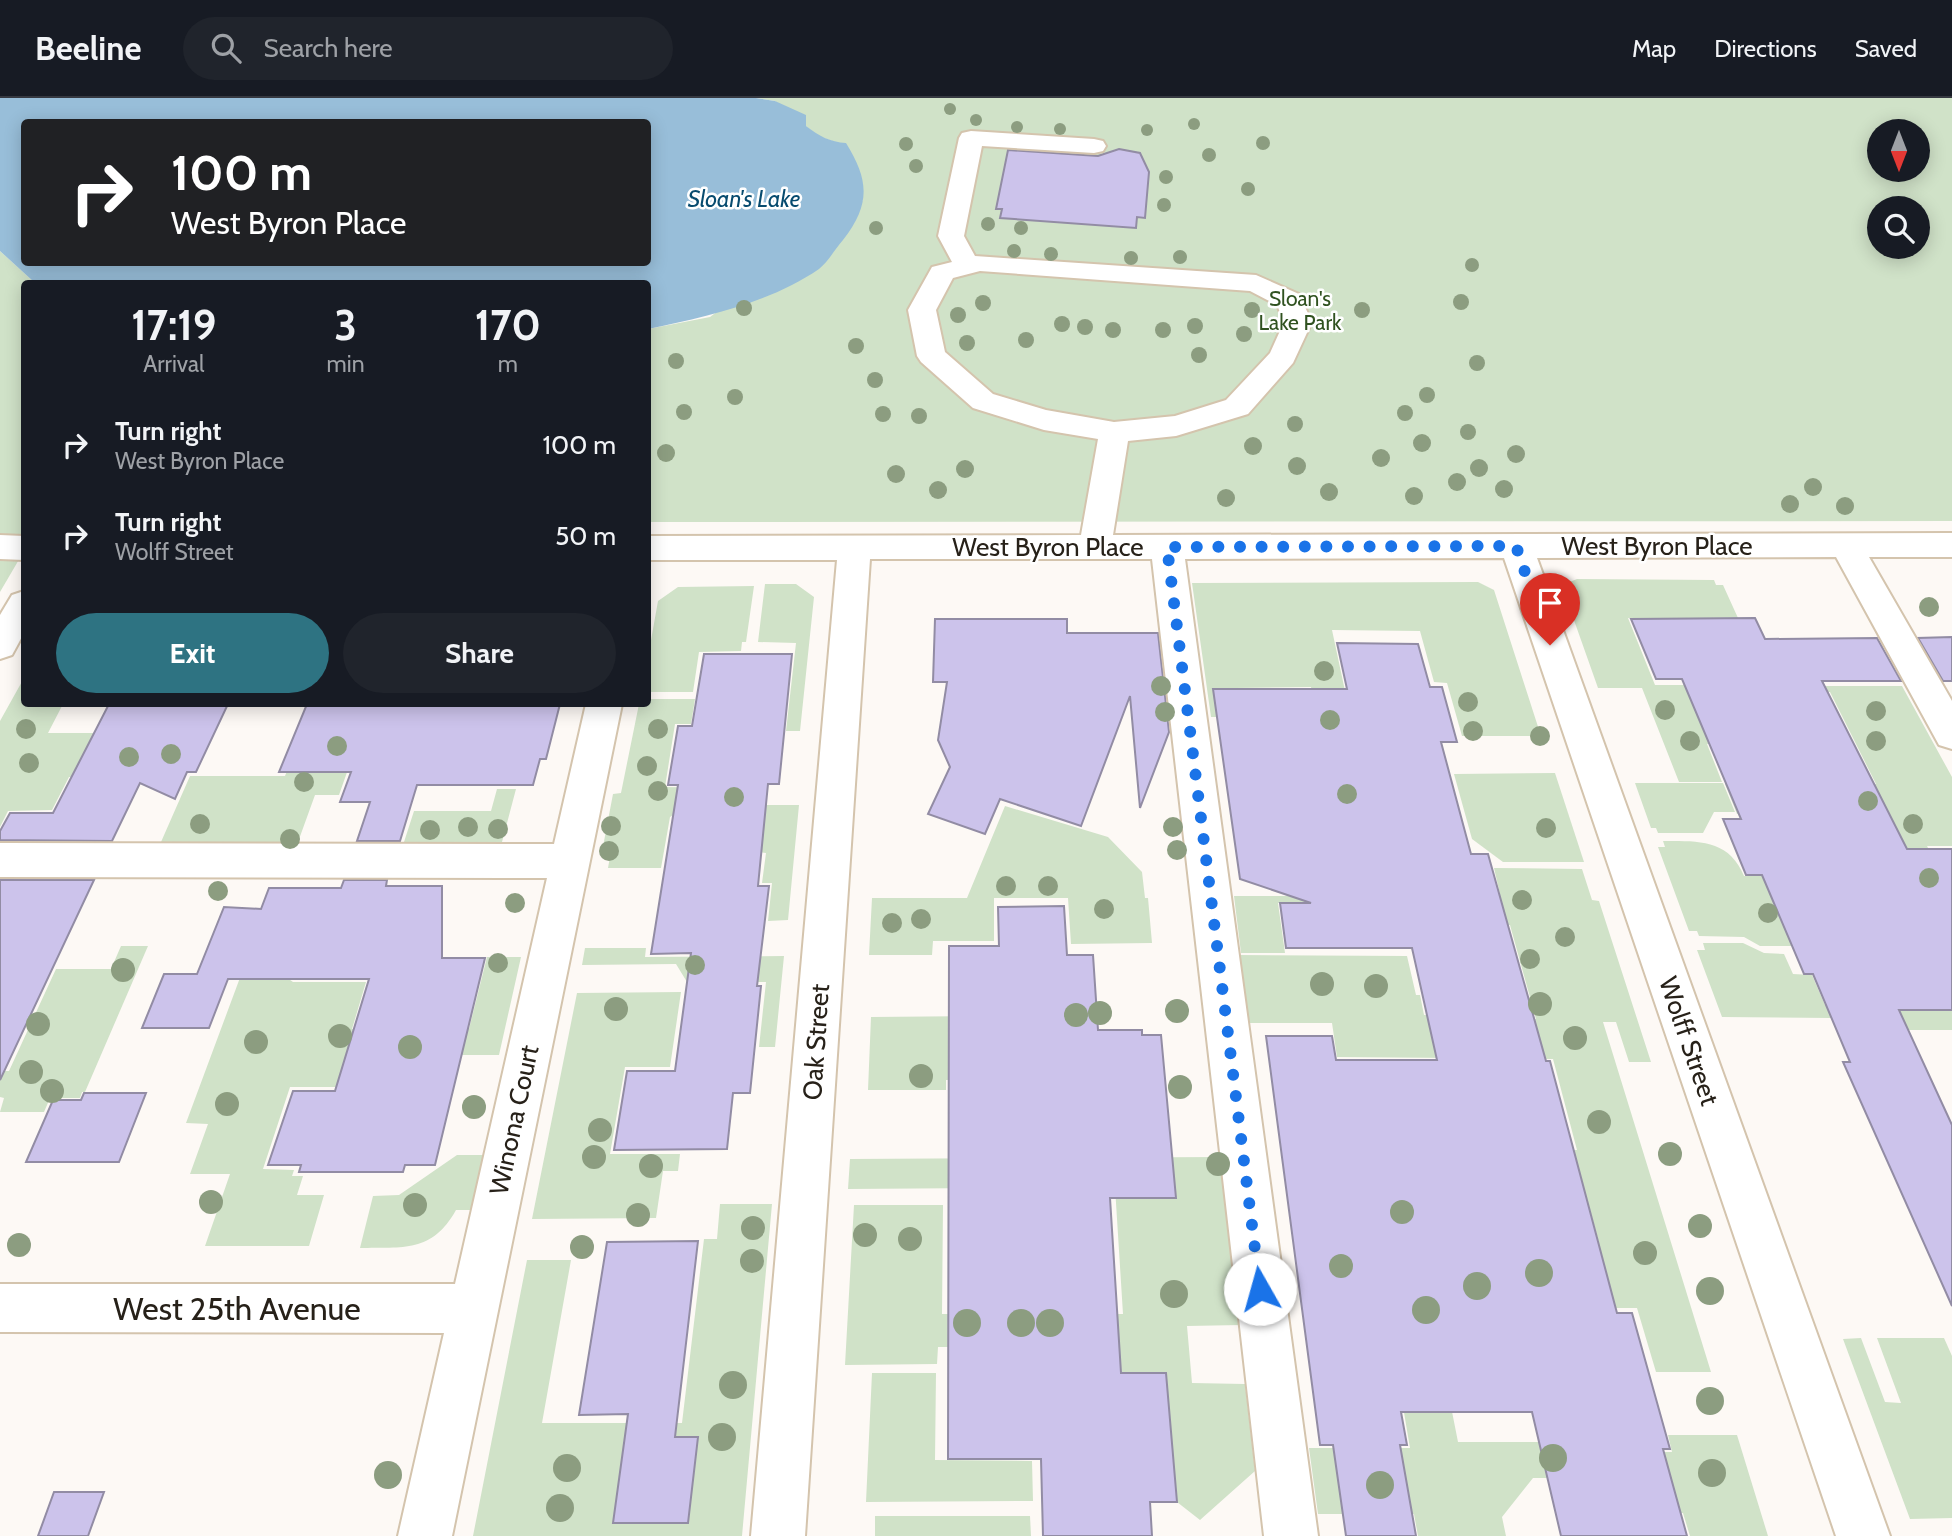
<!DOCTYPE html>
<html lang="en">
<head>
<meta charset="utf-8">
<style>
  :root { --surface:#171b24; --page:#20242c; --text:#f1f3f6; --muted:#9ea1a6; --line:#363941; --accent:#2e7382 }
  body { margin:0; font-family:Cabin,sans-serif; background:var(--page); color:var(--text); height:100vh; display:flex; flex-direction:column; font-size:26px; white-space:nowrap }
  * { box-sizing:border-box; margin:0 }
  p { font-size:23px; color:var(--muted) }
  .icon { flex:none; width:38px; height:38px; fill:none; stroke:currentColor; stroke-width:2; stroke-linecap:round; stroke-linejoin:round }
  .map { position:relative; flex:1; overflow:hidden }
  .side { position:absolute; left:21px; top:182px; width:630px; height:427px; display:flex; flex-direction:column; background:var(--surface); border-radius:7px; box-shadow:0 4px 18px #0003 }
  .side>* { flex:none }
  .banner { position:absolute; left:21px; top:21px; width:630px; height:147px; border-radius:7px; box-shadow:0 4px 18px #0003; background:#202124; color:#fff; overflow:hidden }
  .needle { width:46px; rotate:180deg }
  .controls { position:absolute; left:1867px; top:21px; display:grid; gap:14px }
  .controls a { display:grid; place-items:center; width:63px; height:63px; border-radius:50%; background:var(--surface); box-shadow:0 4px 18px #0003; font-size:35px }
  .pin { position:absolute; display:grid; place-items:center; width:60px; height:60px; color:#fff; margin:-72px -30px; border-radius:50% 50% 50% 0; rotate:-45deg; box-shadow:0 0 7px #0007 }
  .pin .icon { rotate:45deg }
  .me { position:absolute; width:77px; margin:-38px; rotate:353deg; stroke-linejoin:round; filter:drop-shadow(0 0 5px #0008) }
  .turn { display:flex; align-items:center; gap:24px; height:147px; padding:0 35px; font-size:32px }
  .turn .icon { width:91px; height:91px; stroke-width:2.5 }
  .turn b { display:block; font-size:49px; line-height:60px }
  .eta { display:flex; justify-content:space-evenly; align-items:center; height:119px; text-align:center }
  .eta b { font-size:42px; font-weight:700; line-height:49px }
  .action { display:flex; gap:14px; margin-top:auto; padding:14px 35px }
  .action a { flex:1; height:80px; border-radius:42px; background:var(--accent); color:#fff; font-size:28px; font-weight:700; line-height:80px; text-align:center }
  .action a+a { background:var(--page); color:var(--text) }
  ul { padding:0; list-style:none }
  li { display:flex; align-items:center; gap:21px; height:91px; padding:0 35px }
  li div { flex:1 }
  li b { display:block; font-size:26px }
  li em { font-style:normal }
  header { display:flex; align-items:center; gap:42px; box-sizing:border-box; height:98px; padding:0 35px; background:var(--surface); border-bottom:2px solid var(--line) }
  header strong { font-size:33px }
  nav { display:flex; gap:38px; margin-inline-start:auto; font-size:24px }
  .search { width:490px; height:63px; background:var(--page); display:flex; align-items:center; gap:18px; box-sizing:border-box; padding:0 24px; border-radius:38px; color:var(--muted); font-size:26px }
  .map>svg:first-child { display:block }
</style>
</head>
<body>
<header>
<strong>Beeline</strong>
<div class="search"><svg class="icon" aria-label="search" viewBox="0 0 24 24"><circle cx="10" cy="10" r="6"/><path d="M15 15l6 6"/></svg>Search here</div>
<nav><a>Map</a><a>Directions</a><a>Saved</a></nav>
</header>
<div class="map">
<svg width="1952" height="1438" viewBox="0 0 1952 1438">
  <rect width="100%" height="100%" fill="#fdf9f5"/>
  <g fill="#d0e2c8" fill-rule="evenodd">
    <path d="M756,0h1196v423l-1304,1v-193l62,-12 153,-117v-16l-28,-42 -17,-6 -43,-35zM1880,33h38v39h-38zM1880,110h38v39h-38z"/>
    <path d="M0,153l35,32 -11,1v267l-24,41z"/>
    <path d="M1577,481l137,1 2,5h7l15,33h-110l27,67h137l-70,58 -15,1 15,38h-43l-37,-94h-44l-34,-96 3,-9z"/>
    <path d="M1478,484l16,8 47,146h-79l-15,-53 -13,-1 -14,-51 -88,-1 16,75 -16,85 -21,-103 -76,1 5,29h-29l-19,-134z"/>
    <path d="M765,486h31l18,13 -14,134h-14l10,-88 -38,-1z"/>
    <path d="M754,488l-8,56h-4l-1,9 -42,1 -6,40h-45v-35l10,-56 20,-14z"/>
    <path d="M24,580v26h39l-15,29h157l-18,39 -118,5 -17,33 -44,1 -8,16v-106z"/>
    <path d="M1795,588h107l50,91v69h-25l25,49 -95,-81h-120l-12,-30h151l-46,-92h-32z"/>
    <path d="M648,601h47l-4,25h-16l-10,63 49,1 -44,29 -9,51h-53l2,-11h-9l12,-63 8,-1 18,-89h9z"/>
    <path d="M299,643h59l-19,54h-24l-17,47h-137l29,-66h95z"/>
    <path d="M1555,675l29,89h-81l-31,-23 -18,-65z"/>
    <path d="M1635,685h88l12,29h-21l-11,21h-45l-2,-5h-5z"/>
    <path d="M497,691h19l-14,53h-98l10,-31h77z"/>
    <path d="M764,707h35l-11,115 -20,1 4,-38h-10l4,-30 -7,-1z"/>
    <path d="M1005,708l103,31 34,35 3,26h3l4,45 -81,1 -3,-46h-74v43h-61l-1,14h-63l3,-57h95z"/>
    <path d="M1663,743c35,0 66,-2 81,35h20l32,70h-36l-16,-9 -45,-1 -2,-5h-8l-31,-84h7z"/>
    <path d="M1494,770l88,1 10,31 7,1 52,161h-22l-13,-40h-13l108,350h-55l-19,-64h-177l26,-66 113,1 -22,-81 -107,-13 107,1 -24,-91h-97l-10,-41 90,1 -26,-94 -86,-1 -18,17 2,8 -55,-1 -9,-46 40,-8h116z"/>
    <path d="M1234,798h81l1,7h-38l7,50h-44z"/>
    <path d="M1703,845h40l21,10 20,1 9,20 19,1 13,30 14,1 2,5h111v19h-115l-6,-12 -109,-1 -25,-67h8z"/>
    <path d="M121,848h27l-63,146h-3l-2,6h-30l-6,14h-44l4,-14 -4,-1v-26h9l47,-102h55z"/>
    <path d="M585,850h61l-1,9 139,-1 -9,91h-16l7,-65h-79l-11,-18 -94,1z"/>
    <path d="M1237,857l170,1 9,39h4l4,20h19l10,43 -116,-1 -5,-34h-86z"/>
    <path d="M487,859h34l-22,98h-146l-9,32h-54l-27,82 31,1 -2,6h11l-6,19h27l-15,51h-104l25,-72h-40l18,-50 -22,-1 55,-148h42l10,7h73l-14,47h117z"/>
    <path d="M681,894l-11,75h-45l-15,87h70l-2,17h-15l-7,47 -124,1 45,-226z"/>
    <path d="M982,918l1,63 -37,1v10h-78l3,-73z"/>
    <path d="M457,1057h28l-12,55h-17c-24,43 -53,37 -96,38l13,-52 26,-1z"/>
    <path d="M1221,1059l20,168 -54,1 5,57 53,1 10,87 -55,49 -23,-18 -11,-129h-111l1,-26h-118l-1,17 -92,1 9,-160h89l-1,109h181l-8,-127 -267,2 2,-30z"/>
    <path d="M720,1106h52l-30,332h-269l54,-276h44l-29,163h140l22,-184h13z"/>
    <path d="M1861,1240l24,64 16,1 -24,-65h67l8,18v162l-42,1 -67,-180z"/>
    <path d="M1397,1273h47l14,71h131l59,36h-115l-31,39 4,19h-88l-4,-22h-96l-9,-66h101z"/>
    <path d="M872,1275h64l-1,87 97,1 1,40 -167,1z"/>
    <path d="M1668,1337h69l31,101h-78l-7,-23h-22l-17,-61h28z"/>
    <path d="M875,1418h155l1,20h-156z"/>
  </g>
  <path fill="#98bed9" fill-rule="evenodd" d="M0,0h756l19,3 31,14v11c13,10 24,16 40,17 23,37 25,61 -3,97 -8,9 -15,22 -24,29 -50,34 -113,48 -171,60v-45l-613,-1 -35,-32zM24,24h624v140h-624z"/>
  <g fill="#ccc3eb" stroke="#928ca4" stroke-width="2">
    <path d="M1119,51l21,4 9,19 -4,46 -8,-1 -1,11 -136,-10 2,-9h-6l12,-59 90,6z"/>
    <path d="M1755,520l10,21 112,-1 24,43h-79l85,168h45v161h-53l53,115v181l-109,-244h7l-37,-88h-9l-42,-99h-16l-23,-56h18l-59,-140h-26l-25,-60z"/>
    <path d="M935,521h132v14h91l11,99 -29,76 -10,-112 -49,130 -81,-27 -15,35 -57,-20 22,-47 -12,-27 9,-58h-14z"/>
    <path d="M1952,539v44h-9l-25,-43z"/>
    <path d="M1337,545l81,1 12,43h12l15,55h-16l30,112h17l58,207h4l67,252h15l38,136h-7l24,87h-126l-29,-124h-131l6,33h-7l16,91h-70l-13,-91h-13l-54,-409h66l4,24h101l-25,-112h-126l-6,-45h31l-71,-24 -27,-190h134z"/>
    <path d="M704,556h88l-13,130h-11l-10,102h11l-12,100h4l-11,107h-17l-6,56 -113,1 13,-79h48l16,-118 -40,1 27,-169h-10l10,-59h14z"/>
    <path d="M109,606h119l-32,68h-9l-12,27 -35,-16 -28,58 -112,-1v-9l10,-18h43z"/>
    <path d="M307,606h253l-14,55h-6l-7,26h-116l-17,56h-43l13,-39h-30l11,-30h-72z"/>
    <path d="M0,782h94l-94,200z"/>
    <path d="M344,782h43l-1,6h56v72h43l-50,207h-30l-2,7h-104l2,-7h-33l25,-74h42l34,-112h-141l-19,49h-67l22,-54h33l27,-67 37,2 8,-21h72z"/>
    <path d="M1064,808l3,49h26l5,75h44v5h19l15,163h-66l11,175h45l11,129h-27l2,34h-109l-2,-77h-93l1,-513h50l-1,-39z"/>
    <path d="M84,995h62l-27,69h-93l27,-62h28z"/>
    <path d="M698,1143l-23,196h23l-10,86h-75l15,-109 -49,1 28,-173z"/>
    <path d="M54,1394h50l-16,44h-50z"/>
  </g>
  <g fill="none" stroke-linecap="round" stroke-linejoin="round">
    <g stroke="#d4c4ad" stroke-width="4">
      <g id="minor">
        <path d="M971,33l123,8 9,2 3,5 -3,5 -9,2 -112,-7 -18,90 11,20 281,19 43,19 13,28 -19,41 -45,51 -72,22 -48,5 -15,94 839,-2v24h-83l83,144v48l-13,-4 -103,-188 -299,1 353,978h-54l-332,-978 -319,1 133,977h-54l-112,-977h-282l-65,977h-54l86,-976h-189v-24l433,-1 17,-96 -54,-9 -71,-22 -52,-46 -4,-6 -9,-46 24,-43 20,-5 -14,-26 21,-98 3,-5zM980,173l270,20 27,14 7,17 -14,31 -44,47 -51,16 -61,6 -68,-12 -53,-16 -48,-42 -9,-42 17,-32z"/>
        <path d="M0,437l24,1v24l-24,-1z"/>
        <path d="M24,493v42l-12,22 -12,4v-44l12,-20z"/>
        <path d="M586,606h36l-170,832h-54l46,-203 -444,-1v-48h455l92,-406 -547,-1v-34l554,1z"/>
      </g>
    </g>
    <use href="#minor" fill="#fff" fill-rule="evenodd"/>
  </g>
  <g fill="#8c9d80">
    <circle cx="950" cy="11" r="6"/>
    <circle cx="976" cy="22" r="6"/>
    <circle cx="1194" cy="26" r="6"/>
    <circle cx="1017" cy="29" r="6"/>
    <circle cx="1060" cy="31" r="6"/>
    <circle cx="1147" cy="32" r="6"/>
    <circle cx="1263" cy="45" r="7"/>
    <circle cx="906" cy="46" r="7"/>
    <circle cx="1209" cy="57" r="7"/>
    <circle cx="916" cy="68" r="7"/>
    <circle cx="1166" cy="79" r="7"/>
    <circle cx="1248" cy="91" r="7"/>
    <circle cx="1164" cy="107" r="7"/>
    <circle cx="988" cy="126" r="7"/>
    <circle cx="876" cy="130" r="7"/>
    <circle cx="1021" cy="130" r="7"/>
    <circle cx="1014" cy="153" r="7"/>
    <circle cx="1051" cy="156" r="7"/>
    <circle cx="1180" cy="159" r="7"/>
    <circle cx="1131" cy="160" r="7"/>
    <circle cx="1472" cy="167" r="7"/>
    <circle cx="1461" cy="204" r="8"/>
    <circle cx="983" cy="205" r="8"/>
    <circle cx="744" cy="210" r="8"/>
    <circle cx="1252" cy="212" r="8"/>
    <circle cx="1362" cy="212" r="8"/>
    <circle cx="958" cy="217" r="8"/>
    <circle cx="1062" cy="226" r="8"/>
    <circle cx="1195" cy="228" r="8"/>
    <circle cx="1085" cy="229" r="8"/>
    <circle cx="1113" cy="232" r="8"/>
    <circle cx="1163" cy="232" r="8"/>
    <circle cx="1244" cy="236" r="8"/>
    <circle cx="1026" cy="242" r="8"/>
    <circle cx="967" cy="245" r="8"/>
    <circle cx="856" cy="248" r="8"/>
    <circle cx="1199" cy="257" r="8"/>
    <circle cx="676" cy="263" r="8"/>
    <circle cx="1477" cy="265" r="8"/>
    <circle cx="875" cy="282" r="8"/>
    <circle cx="1427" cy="297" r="8"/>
    <circle cx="735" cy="299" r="8"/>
    <circle cx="684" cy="314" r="8"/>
    <circle cx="1405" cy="315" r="8"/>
    <circle cx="883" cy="316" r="8"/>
    <circle cx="919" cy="318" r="8"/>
    <circle cx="1295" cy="326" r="8"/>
    <circle cx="1468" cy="334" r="8"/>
    <circle cx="1422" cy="345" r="9"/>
    <circle cx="1253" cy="348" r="9"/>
    <circle cx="666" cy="355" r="9"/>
    <circle cx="1516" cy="356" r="9"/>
    <circle cx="1381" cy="360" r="9"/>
    <circle cx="1297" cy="368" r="9"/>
    <circle cx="1479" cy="370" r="9"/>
    <circle cx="965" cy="371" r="9"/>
    <circle cx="896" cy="376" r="9"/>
    <circle cx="1457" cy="384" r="9"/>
    <circle cx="1813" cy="389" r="9"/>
    <circle cx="1504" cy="391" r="9"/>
    <circle cx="938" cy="392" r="9"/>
    <circle cx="1329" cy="394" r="9"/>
    <circle cx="1414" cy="398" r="9"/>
    <circle cx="1226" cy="400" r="9"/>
    <circle cx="1790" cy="406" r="9"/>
    <circle cx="1845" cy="408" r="9"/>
    <circle cx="1929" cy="509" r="10"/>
    <circle cx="1324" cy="573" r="10"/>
    <circle cx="1161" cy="588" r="10"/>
    <circle cx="1468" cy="604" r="10"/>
    <circle cx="1665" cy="612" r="10"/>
    <circle cx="1876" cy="613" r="10"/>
    <circle cx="1165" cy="614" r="10"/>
    <circle cx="1330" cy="622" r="10"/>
    <circle cx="26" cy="631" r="10"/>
    <circle cx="658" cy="631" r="10"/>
    <circle cx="1473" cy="633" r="10"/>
    <circle cx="1540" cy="638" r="10"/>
    <circle cx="1690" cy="643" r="10"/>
    <circle cx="1876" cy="643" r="10"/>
    <circle cx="337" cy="648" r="10"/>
    <circle cx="171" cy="656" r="10"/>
    <circle cx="129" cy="659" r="10"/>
    <circle cx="29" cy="665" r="10"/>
    <circle cx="647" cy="668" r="10"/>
    <circle cx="304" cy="684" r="10"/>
    <circle cx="658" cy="693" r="10"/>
    <circle cx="1347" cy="696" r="10"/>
    <circle cx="734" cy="699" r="10"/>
    <circle cx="1868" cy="703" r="10"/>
    <circle cx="200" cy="726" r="10"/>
    <circle cx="1913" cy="726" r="10"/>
    <circle cx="611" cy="728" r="10"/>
    <circle cx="468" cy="729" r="10"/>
    <circle cx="1173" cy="729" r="10"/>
    <circle cx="1546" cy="730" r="10"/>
    <circle cx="498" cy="731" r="10"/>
    <circle cx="430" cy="732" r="10"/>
    <circle cx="290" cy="741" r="10"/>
    <circle cx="1177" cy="752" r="10"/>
    <circle cx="609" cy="753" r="10"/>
    <circle cx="1929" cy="780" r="10"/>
    <circle cx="1006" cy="788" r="10"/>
    <circle cx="1048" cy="788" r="10"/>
    <circle cx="218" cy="793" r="10"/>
    <circle cx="1522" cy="802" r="10"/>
    <circle cx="515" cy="805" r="10"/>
    <circle cx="1104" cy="811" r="10"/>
    <circle cx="1768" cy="815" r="10"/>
    <circle cx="921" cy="821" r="10"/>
    <circle cx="892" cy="825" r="10"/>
    <circle cx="1565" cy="839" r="10"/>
    <circle cx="1530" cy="861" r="10"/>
    <circle cx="498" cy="865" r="10"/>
    <circle cx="695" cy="867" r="10"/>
    <circle cx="123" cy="872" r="12"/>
    <circle cx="1322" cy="886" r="12"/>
    <circle cx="1376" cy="888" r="12"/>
    <circle cx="1540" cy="906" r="12"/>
    <circle cx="616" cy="911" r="12"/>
    <circle cx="1177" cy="913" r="12"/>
    <circle cx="1100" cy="915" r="12"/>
    <circle cx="1076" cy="917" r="12"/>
    <circle cx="38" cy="926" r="12"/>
    <circle cx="340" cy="938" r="12"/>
    <circle cx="1575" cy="940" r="12"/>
    <circle cx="256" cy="944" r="12"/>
    <circle cx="410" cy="949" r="12"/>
    <circle cx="31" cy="974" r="12"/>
    <circle cx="921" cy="978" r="12"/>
    <circle cx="1180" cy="989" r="12"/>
    <circle cx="52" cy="993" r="12"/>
    <circle cx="227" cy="1006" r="12"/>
    <circle cx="474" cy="1009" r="12"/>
    <circle cx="1599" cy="1024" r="12"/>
    <circle cx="600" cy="1032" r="12"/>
    <circle cx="1670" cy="1056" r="12"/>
    <circle cx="594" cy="1059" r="12"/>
    <circle cx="1218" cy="1066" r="12"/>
    <circle cx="651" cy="1068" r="12"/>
    <circle cx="211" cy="1104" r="12"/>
    <circle cx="415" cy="1107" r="12"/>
    <circle cx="1402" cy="1114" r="12"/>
    <circle cx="638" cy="1117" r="12"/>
    <circle cx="1700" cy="1128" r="12"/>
    <circle cx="753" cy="1130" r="12"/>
    <circle cx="865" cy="1137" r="12"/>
    <circle cx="910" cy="1141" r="12"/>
    <circle cx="19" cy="1147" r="12"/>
    <circle cx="582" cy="1149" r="12"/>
    <circle cx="1645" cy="1155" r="12"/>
    <circle cx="752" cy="1163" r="12"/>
    <circle cx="1341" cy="1168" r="12"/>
    <circle cx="1539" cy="1175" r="14"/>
    <circle cx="1477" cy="1188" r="14"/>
    <circle cx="1710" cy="1193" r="14"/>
    <circle cx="1174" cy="1196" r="14"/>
    <circle cx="1426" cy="1212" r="14"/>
    <circle cx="967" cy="1225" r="14"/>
    <circle cx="1021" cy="1225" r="14"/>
    <circle cx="1050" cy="1225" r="14"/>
    <circle cx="733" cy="1287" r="14"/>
    <circle cx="1710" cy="1303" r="14"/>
    <circle cx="722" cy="1339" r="14"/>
    <circle cx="1553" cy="1360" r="14"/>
    <circle cx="567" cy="1370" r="14"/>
    <circle cx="1712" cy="1375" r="14"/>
    <circle cx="388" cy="1377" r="14"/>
    <circle cx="1380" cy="1387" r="14"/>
    <circle cx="560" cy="1410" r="14"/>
  </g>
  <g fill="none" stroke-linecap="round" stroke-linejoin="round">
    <path stroke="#1a73e8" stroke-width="12" stroke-dasharray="0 21.6" d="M1260,1191l-93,-742 349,-1 34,99"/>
  </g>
  <g text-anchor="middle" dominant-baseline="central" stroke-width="5" stroke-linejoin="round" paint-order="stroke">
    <g font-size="21" fill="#305220" stroke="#fff">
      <text x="1300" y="200">Sloan's<tspan x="1300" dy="24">Lake Park</tspan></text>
    </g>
    <g font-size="23" font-style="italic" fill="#074b6f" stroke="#fff">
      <text x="744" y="101">Sloan's Lake</text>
    </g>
    <g font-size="26" fill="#272119" stroke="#fff">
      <text x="1657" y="448">West Byron Place</text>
      <text x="1048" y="449">West Byron Place</text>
      <text transform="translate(1689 943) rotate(71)">Wolff Street</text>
      <text transform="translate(816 944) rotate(-86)">Oak Street</text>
      <text transform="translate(514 1022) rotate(-78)">Winona Court</text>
    </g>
    <g font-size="32" fill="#272119" stroke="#fff">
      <text x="237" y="1210">West 25th Avenue</text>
    </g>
  </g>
</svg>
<div class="controls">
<a><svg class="needle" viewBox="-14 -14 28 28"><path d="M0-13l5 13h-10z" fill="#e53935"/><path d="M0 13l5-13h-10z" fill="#9ea1a6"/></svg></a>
<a><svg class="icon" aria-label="search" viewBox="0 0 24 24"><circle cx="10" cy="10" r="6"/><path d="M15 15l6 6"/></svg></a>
</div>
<div class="pin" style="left:1550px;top:547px;background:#d93025"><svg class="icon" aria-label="arrive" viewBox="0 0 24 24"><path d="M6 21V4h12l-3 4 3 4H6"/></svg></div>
<svg class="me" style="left:1260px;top:1191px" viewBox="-20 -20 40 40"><circle r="19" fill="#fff"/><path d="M0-13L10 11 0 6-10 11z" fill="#1a73e8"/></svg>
<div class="banner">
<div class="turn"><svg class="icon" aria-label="right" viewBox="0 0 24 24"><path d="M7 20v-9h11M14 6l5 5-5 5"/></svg><div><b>100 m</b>West Byron Place</div></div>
</div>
<section class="side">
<div class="eta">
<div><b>17:19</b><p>Arrival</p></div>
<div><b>3</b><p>min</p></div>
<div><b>170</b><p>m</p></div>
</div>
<ul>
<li><svg class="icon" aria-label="right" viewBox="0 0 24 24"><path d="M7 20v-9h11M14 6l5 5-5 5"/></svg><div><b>Turn right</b><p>West Byron Place</p></div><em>100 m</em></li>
<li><svg class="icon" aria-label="right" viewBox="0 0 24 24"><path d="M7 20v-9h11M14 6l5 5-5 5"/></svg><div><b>Turn right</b><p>Wolff Street</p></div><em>50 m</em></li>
</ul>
<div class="action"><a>Exit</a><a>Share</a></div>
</section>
</div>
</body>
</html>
